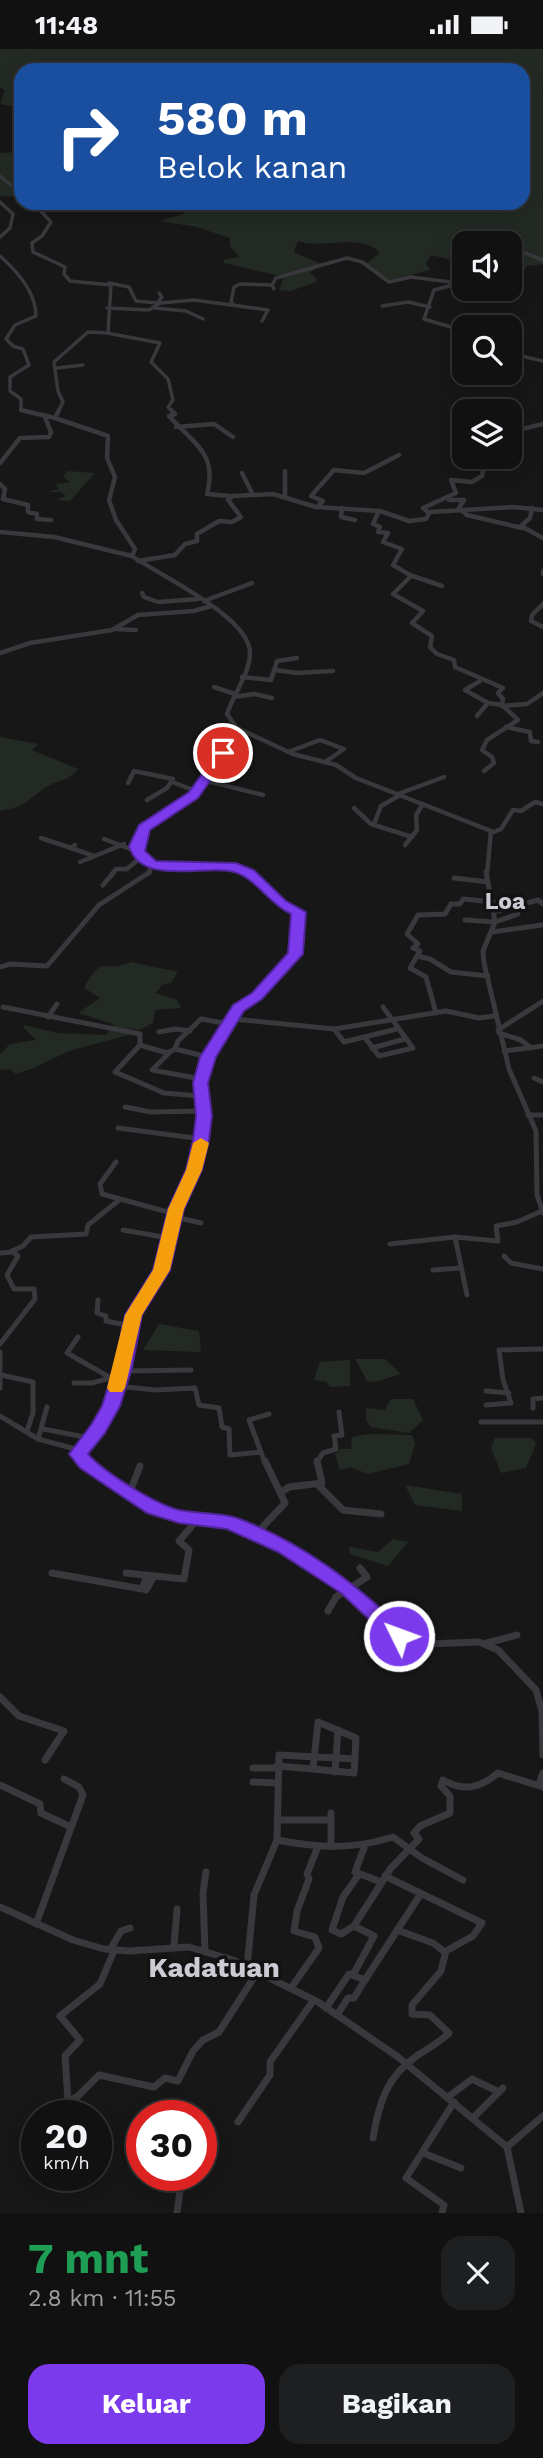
<!DOCTYPE html>
<html lang="id">
<head>
<meta charset="utf-8">
<style>
  :root { --surface:#111112; --page:#1e1f20; --text:#f1f3f6; --muted:#9c9d9f; --line:#303132; --accent:#7c3aed }
  body { margin:0; font-family:"Work Sans",sans-serif; background:var(--page); color:var(--text); height:100vh; display:flex; flex-direction:column; font-size:26px; white-space:nowrap }
  * { box-sizing:border-box; margin:0 }
  p { font-size:23px; color:var(--muted) }
  .icon { flex:none; width:38px; height:38px; fill:none; stroke:currentColor; stroke-width:2; stroke-linecap:round; stroke-linejoin:round }
  .map { position:relative; height:2164px; overflow:hidden }
  .panel { display:flex; flex-direction:column; background:var(--surface); flex:1 }
  .panel>* { flex:none }
  .hud { position:absolute; left:14px; top:14px; width:516px; height:147px; border-radius:21px; box-shadow:0 4px 18px #0003,0 0 0 2px var(--line); background:#1a4fa0; color:#fff; overflow:hidden }
  .buttons { position:absolute; left:452px; top:182px; display:grid; gap:14px }
  .buttons a { display:grid; place-items:center; width:70px; height:70px; border-radius:14px; background:var(--surface); box-shadow:0 4px 18px #0003,0 0 0 2px var(--line); font-size:35px }
  .speed { position:absolute; left:21px; top:2051px; display:flex; gap:14px; font-size:35px; font-weight:700; text-align:center }
  .speed>* { display:grid; place-content:center; width:91px; height:91px; border-radius:50%; background:var(--surface); box-shadow:0 4px 18px #0003,0 0 0 2px var(--line); line-height:1 }
  .speed small { font-size:18px; font-weight:400 }
  .speed .limit { border:10px solid #d22; background:#fff; color:#111 }
  .pin { position:absolute; display:grid; place-items:center; width:60px; height:60px; color:#fff; margin:-30px; border:4px solid #fff; border-radius:50%; box-shadow:0 2px 7px #0007 }
  .me { position:absolute; width:77px; margin:-38px; rotate:312deg; stroke-linejoin:round; filter:drop-shadow(0 0 5px #0008) }
  .turn { display:flex; align-items:center; gap:24px; height:147px; padding:0 28px; font-size:32px }
  .turn .icon { width:91px; height:91px; stroke-width:2.5 }
  .turn b { display:block; font-size:49px; line-height:60px }
  .round { display:grid; place-items:center; flex:none; width:74px; height:74px; border-radius:21px; background:var(--page) }
  .headline { display:flex; align-items:center; justify-content:space-between; height:119px; padding:0 28px }
  h1 { font-size:42px; font-weight:700; line-height:52px; color:#1e9e55 }
  .cta { display:flex; gap:14px; margin-top:auto; padding:14px 28px }
  .cta a { flex:1; height:80px; border-radius:21px; background:var(--accent); color:#fff; font-size:28px; font-weight:700; line-height:80px; text-align:center }
  .cta a+a { background:var(--page); color:var(--text) }
  .status { display:flex; justify-content:space-between; align-items:center; height:49px; padding:0 35px; background:var(--surface); direction:ltr }
  .status svg { height:19px; fill:currentColor }
  .map>svg:first-child { display:block }
</style>
</head>
<body>
<div class="status"><b>11:48</b><svg viewBox="0 0 49 12"><path d="M0 12V9h3v3zM5 12V6h3v6zM10 12V3h3v9zM15 12V0h3v12zM26 1h20v11H26zM47 4h2v5h-2z"/></svg></div>
<div class="map">
<svg width="543" height="2164" viewBox="0 0 543 2164">
  <rect width="100%" height="100%" fill="#171718"/>
  <g fill="#232a24">
    <path d="M0,0h543v215l-16,2 -8,12 -10,2v-37h-45v20l-33,-8 -5,9 4,6 -44,11 -22,-16 16,-12c-19,-21 -58,-3 -82,-12l-4,11 27,12 -11,9 7,6 -1,3 -25,9 -12,-1 5,-13 -60,-14 -1,-3 16,-3 -9,-11v-8l-33,-11 -37,-6 23,-7 10,-11h330v-133h-502v38l-21,-4 5,-14 -5,-2z"/>
    <path d="M21,103v45l-21,-1v-43z"/>
    <path d="M67,422l28,2 -25,28 -15,-1 11,-4 -5,-4h-14l12,-3 -4,-5 16,-2 -8,-5z"/>
    <path d="M0,688l38,7 -6,6 46,19c-10,13 -20,10 -33,19 -19,13 -20,19 -45,23z"/>
    <path d="M131,913l47,10 -7,11 -9,2 -6,8 21,7 4,8 -26,2 -2,13 -14,7 -25,-3 -1,-3 -35,-11 22,-15 -16,-10c20,-37 19,-13 47,-26z"/>
    <path d="M25,976l32,8 49,2 4,-5 22,4 -63,17 -35,17 -18,6 -6,-5 -10,1v-16l10,-10 26,-4 -13,-13z"/>
    <path d="M159,1275l40,7 2,21 -58,-2z"/>
    <path d="M355,1310h30l16,15 -26,8 -8,-1z"/>
    <path d="M350,1311v26l-20,1 -4,-5 -12,-2 6,-18z"/>
    <path d="M391,1350h22l10,21 -14,13 -38,-6 -5,-7v-12l19,2z"/>
    <path d="M369,1385l43,1 3,9 -6,20 -41,10 -18,-7 -10,3 -5,-16 5,-5h11l1,-12z"/>
    <path d="M495,1389h37l4,6 -10,24 -25,5 -10,-25z"/>
    <path d="M405,1436l57,9v17l-47,-6z"/>
    <path d="M393,1490l15,3 -20,24 -38,-12 -1,-7 29,5z"/>
  </g>
  <g fill="none" stroke-linecap="round" stroke-linejoin="round">
    <g stroke="#38383d" stroke-width="3.5">
      <path d="M0,127l21,17"/>
      <path d="M0,153l13,12 -3,14 -10,9"/>
      <path d="M41,154l-4,4 14,15 -9,14 -10,7 1,9 32,15 -1,7 6,7 41,4 -3,48 -20,-1 -34,30 4,29 5,11 -5,10"/>
      <path d="M0,207c17,15 36,36 36,60l-21,9 -9,14 7,7 10,3 6,16 -19,12v14l11,8v11l8,2"/>
      <path d="M509,207l16,-3 18,7"/>
      <path d="M464,233l-30,8 -10,29 40,12"/>
      <path d="M109,234l20,4 7,14 22,2"/>
      <path d="M274,240l-2,-4 4,-7 71,-20 15,4 27,20 22,-5 47,6"/>
      <path d="M157,254l5,-6 -3,-4"/>
      <path d="M234,256l-3,-3 3,-15 6,-3 32,1"/>
      <path d="M382,257l26,-4 22,5"/>
      <path d="M107,259l42,2 11,-7 34,-3 74,10 -6,11"/>
      <path d="M154,259l32,3 17,8"/>
      <path d="M107,284l53,10 -9,19 17,17 5,21 -5,7 5,5"/>
      <path d="M509,304l34,8"/>
      <path d="M57,319l26,-3"/>
    </g>
    <g stroke="#38383d" stroke-width="4.5">
      <path d="M21,361l34,8"/>
      <path d="M59,361l-4,8 53,18 -1,22 8,19 -6,23 7,20 19,29 -3,7c27,19 118,61 118,97 0,20 -17,42 -23,61l10,14 -42,65 -54,39 -3,20 14,13 -4,9"/>
      <path d="M171,361l4,4 -6,2c24,27 49,37 38,78l23,2"/>
      <path d="M176,378l38,-3 19,13"/>
      <path d="M509,383l34,-8"/>
      <path d="M0,414l20,-25 29,-1 2,-5 -7,-17"/>
      <path d="M285,422v26"/>
      <path d="M242,424l11,22"/>
      <path d="M0,435l5,5 -2,10"/>
      <path d="M3,450l25,6v7l9,2v5l14,1"/>
      <path d="M449,451h15l-5,8 8,7 55,13"/>
      <path d="M318,457l5,-5 -12,-5 23,-26 30,3 35,-18"/>
      <path d="M342,459l-1,9 14,3"/>
      <path d="M532,459l-2,10 -9,8 22,12"/>
      <path d="M379,462l-6,13 7,3 -2,5 10,1 -5,9 19,7 -9,16 17,10 32,11"/>
      <path d="M429,464l-6,-5 33,-15 -5,-13 21,2 10,-6 2,-11h8l3,-8"/>
      <path d="M0,483l54,5 78,19"/>
      <path d="M138,512l37,-6 10,-11 12,-3v-7l22,-13 13,1 9,-5 -13,-17 5,-4 40,-2 43,13 64,4 29,10 17,-2 4,-7 83,-5 30,3"/>
      <path d="M543,522v3"/>
      <path d="M411,527l-18,18 30,17 -11,12 20,13 -2,11 7,7 17,6 1,7 48,21 -5,5 5,6 -1,6 16,15 -31,20 -5,10 10,7 2,6 -10,8"/>
      <path d="M142,544l2,4 14,5 40,-3"/>
      <path d="M204,552l48,-18"/>
      <path d="M543,555l-11,11 -1,6 12,6"/>
      <path d="M115,580l21,1"/>
      <path d="M0,604l30,-10 82,-13 26,-15 56,-4 17,-5"/>
      <path d="M275,621l22,3 36,-2"/>
      <path d="M242,628l29,3 6,-19 20,-3"/>
      <path d="M480,632l-15,9 23,13"/>
      <path d="M214,638l21,7"/>
      <path d="M234,648l20,-3 18,4"/>
      <path d="M502,657l25,-2 16,-11"/>
      <path d="M477,667l11,-13 14,2"/>
      <path d="M506,678l24,5 1,9 7,1"/>
      <path d="M237,679l56,26 43,11 20,13 135,53 -4,43"/>
      <path d="M288,703l32,-12 24,9 -19,13"/>
      <path d="M203,731l60,15"/>
      <path d="M172,733l24,9"/>
      <path d="M128,734l6,-12 39,8 -6,9 -20,12"/>
      <path d="M398,745l46,-17"/>
      <path d="M354,759l17,16 41,13"/>
      <path d="M374,775l7,-18 19,-11"/>
      <path d="M491,784l10,-4 12,-19 8,1 14,-9 8,2"/>
      <path d="M41,789l30,10 4,-3"/>
      <path d="M104,790l34,13"/>
      <path d="M405,796l12,-15 -1,-15 7,-11"/>
      <path d="M71,799l23,8"/>
      <path d="M80,813l44,-18"/>
      <path d="M152,816l86,2 10,7"/>
      <path d="M112,825l4,-5h11l14,-12"/>
    </g>
    <g stroke="#38383d" stroke-width="5">
      <path d="M486,823l9,50 -12,29 1,12 25,106 27,62 1,64 6,18"/>
      <path d="M454,829l34,4"/>
      <path d="M103,836l11,-13"/>
      <path d="M494,863l44,-12 5,4"/>
      <path d="M465,871l30,2 23,-8"/>
      <path d="M492,883l50,-7"/>
      <path d="M417,907l13,3 21,13 37,4"/>
      <path d="M0,918l10,-3 37,2 52,-61 51,-33"/>
      <path d="M3,958l137,27v11l-25,27 49,21 37,3"/>
      <path d="M436,964l-10,-36 -16,-9 10,-17 -7,-3 5,-4 -11,-10 11,-19 27,-1 6,-10h9l3,-5 30,3"/>
      <path d="M48,968l9,-13"/>
      <path d="M233,970l60,-59 7,-46 -19,-10 -36,-32"/>
      <path d="M334,980l10,13 53,-13"/>
      <path d="M498,981l45,-29"/>
      <path d="M159,983l16,-3 15,2"/>
      <path d="M499,984l22,7 10,8"/>
      <path d="M366,990l13,17 34,-8 -30,-41"/>
      <path d="M140,996l27,8 8,-4 33,8"/>
      <path d="M372,999l33,-9"/>
      <path d="M175,1000l3,-8 23,-22 28,5"/>
      <path d="M504,1002l39,-5"/>
      <path d="M169,1004l-17,17 49,9"/>
      <path d="M534,1029l9,4"/>
      <path d="M125,1058l26,5 53,-1"/>
      <path d="M528,1066h15"/>
      <path d="M118,1079l84,11"/>
      <path d="M116,1113l-16,22 2,10 73,20"/>
      <path d="M175,1168l26,6"/>
      <path d="M123,1181l46,8"/>
      <path d="M455,1188l12,58"/>
      <path d="M390,1195l65,-7 43,4 -2,-15 21,-4 25,-11"/>
      <path d="M0,1204l12,-1"/>
      <path d="M504,1207l7,7 32,6"/>
      <path d="M433,1221l28,-2"/>
      <path d="M98,1251l-1,13 9,3v5l25,5"/>
      <path d="M78,1288l-11,16 44,25"/>
      <path d="M0,1295l35,-45 -1,-10h-20l-7,-14 11,-19 -6,-5 11,-5 8,-9 55,-3 2,-9 30,-24"/>
      <path d="M0,1303v18"/>
      <path d="M122,1322l69,-1"/>
      <path d="M0,1325v14"/>
      <path d="M1,1326l32,7v31l-6,18"/>
      <path d="M74,1334h18l18,-5"/>
      <path d="M117,1337l38,4 40,-2 4,17 20,3 3,19 7,2 1,26 31,-3"/>
      <path d="M486,1342l23,2"/>
      <path d="M486,1356l25,-2 -8,-23 -4,-30 44,-1"/>
      <path d="M533,1359v-9l10,-1"/>
      <path d="M0,1367l38,23 41,11 -1,4 7,9"/>
      <path d="M481,1373h62"/>
      <path d="M43,1380l47,9"/>
      <path d="M38,1390l9,-32"/>
      <path d="M79,1401l20,-21 12,-23 23,-91 27,-45 15,-61 18,-40 7,-28 3,-25 -4,-33 4,-17 29,-47 101,10 112,-18 33,7 15,-2"/>
      <path d="M265,1414l-16,-43 20,-6"/>
      <path d="M316,1414l7,-10 13,-4 -2,-13 8,-1 -3,-23"/>
    </g>
    <g stroke="#38383d" stroke-width="7">
      <path d="M83,1412l71,48 25,8 51,6 55,24 62,41 52,48 28,8 52,-2 19,8 38,40 6,21 1,44"/>
      <path d="M318,1436l25,25 38,4"/>
      <path d="M283,1442l6,-4 33,-4 -5,-22"/>
      <path d="M130,1443l10,-26"/>
      <path d="M257,1484l28,-30 -20,-42"/>
      <path d="M52,1524l90,16 4,-11"/>
      <path d="M126,1524l58,6 5,-29 -10,-9 18,-21"/>
      <path d="M146,1541l7,-12"/>
      <path d="M328,1562l8,-14 31,-20 -7,-9"/>
      <path d="M487,1594l30,-8"/>
      <path d="M0,1648l19,19 45,15 -19,29"/>
      <path d="M318,1673l38,16 -2,35 -41,-4z"/>
      <path d="M277,1717l36,3"/>
      <path d="M253,1719h24"/>
      <path d="M335,1723l3,-42"/>
      <path d="M543,1724l-3,8 3,6"/>
      <path d="M253,1733l24,1"/>
      <path d="M0,1736l40,19 1,9 30,14"/>
      <path d="M331,1764v29"/>
      <path d="M277,1771h54"/>
      <path d="M277,1791c42,8 75,10 116,-3l29,21 41,22"/>
      <path d="M364,1799l-9,24 26,10"/>
      <path d="M0,1858l73,33 31,9 25,2 60,-4 44,13 85,42 80,55 109,90 14,66"/>
      <path d="M36,1875l47,-129 -4,-8 -15,-8"/>
      <path d="M354,1877l-13,8 -9,-4 11,-33 16,-23"/>
      <path d="M397,1881l36,13 12,9"/>
      <path d="M174,1897l3,-37"/>
      <path d="M110,1901l11,-19 9,-3"/>
      <path d="M114,1902l-14,33 -40,32 20,24 -15,16 3,45 9,-4 22,-22 55,12 11,-9 13,3 15,-30 10,-11 16,-8 39,-61"/>
      <path d="M205,1903l-2,-59 3,-21"/>
      <path d="M247,1918l7,-72 23,-55 2,-85 76,4"/>
      <path d="M353,1926l21,-39 -20,-10 37,-58 28,-29 -5,-6 6,-7 30,-13v-17l-9,-10 2,-6c21,12 37,8 55,-7l45,14"/>
      <path d="M291,1939l28,-40 -4,-11 -21,-6 3,-20 12,-32 -2,-5 10,-25"/>
      <path d="M326,1959l23,-34 16,6 55,-85"/>
      <path d="M337,1966l11,-17h6l11,-18"/>
      <path d="M448,2048l24,-18 27,13"/>
      <path d="M473,2069l30,-30"/>
      <path d="M238,2073l32,-47v-13l43,-61"/>
      <path d="M373,2089c6,-36 14,-62 45,-83 11,-7 22,-13 31,-22l-19,-18 -18,-1v-9l29,-34 5,-20 27,-15 9,-13 -97,-47"/>
      <path d="M507,2098l36,-31"/>
      <path d="M423,2104l38,15"/>
      <path d="M177,2164l3,-23"/>
      <path d="M442,2164l2,-8 -38,-27 48,-76"/>
    </g>
  </g>
  <path fill="#7c3aed" stroke="#51269a" stroke-width="2" d="M219,701l11,3 -32,45 -48,32 -5,21 11,10 80,2 18,7 32,31 20,11 -3,42 -41,45 -18,12 -28,46 -8,26 4,33 -3,24 -7,30 -18,39 -14,61 -28,45 -10,53 -12,38 -15,27 -17,21c17,19 67,50 91,56 19,4 40,2 58,8 67,25 117,65 169,113l3,5 -3,5h-14l-51,-48 -63,-41 -51,-23 -48,-6 -32,-10 -67,-45 -11,-14 22,-29 11,-19 12,-38 11,-53 28,-45 15,-61 18,-39 7,-30 3,-24 -3,-33 7,-26 33,-52 19,-12 36,-40 3,-39c-23,-10 -37,-40 -62,-43 -30,-5 -89,14 -100,-25l10,-21 50,-33z"/>
  <path fill="#f59e0b" d="M201,1089l8,5 -7,27 -18,39 -14,61 -28,45 -17,73 -3,4h-12l-3,-4 18,-73 28,-45 15,-61 18,-39 7,-27z"/>
  <g text-anchor="middle" dominant-baseline="central" stroke-width="7" stroke-linejoin="round" paint-order="stroke">
    <g font-size="23" font-weight="bold" fill="#cbccd3" stroke="#121213">
      <text x="505" y="852">Loa</text>
    </g>
    <g font-size="28" font-weight="bold" fill="#cbccd3" stroke="#121213">
      <text x="214" y="1918">Kadatuan</text>
    </g>
  </g>
</svg>
<div class="buttons">
<a><svg class="icon" aria-label="sound" viewBox="0 0 24 24"><path d="M4 9h4l5-4v14l-5-4H4zM17 9q2 3 0 6"/></svg></a>
<a><svg class="icon" aria-label="search" viewBox="0 0 24 24"><circle cx="10" cy="10" r="6"/><path d="M15 15l6 6"/></svg></a>
<a><svg class="icon" aria-label="layers" viewBox="0 0 24 24"><path d="M12 4l9 5-9 5-9-5zM3 14l9 5 9-5"/></svg></a>
</div>
<div class="speed"><div>20<small>km/h</small></div><div class="limit">30</div></div>
<div class="pin" style="left:223px;top:704px;background:#d93025"><svg class="icon" aria-label="arrive" viewBox="0 0 24 24"><path d="M6 21V4h12l-3 4 3 4H6"/></svg></div>
<svg class="me" style="left:399px;top:1587px" viewBox="-20 -20 40 40"><circle r="17" fill="#7c3aed" stroke="#fff" stroke-width="3"/><path d="M0-11L8 9 0 5-8 9z" fill="#fff"/></svg>
<div class="hud">
<div class="turn"><svg class="icon" aria-label="right" viewBox="0 0 24 24"><path d="M7 20v-9h11M14 6l5 5-5 5"/></svg><div><b>580 m</b>Belok kanan</div></div>
</div>
</div>
<section class="panel">
<div class="headline"><div><h1>7 mnt</h1><p>2.8 km · 11:55</p></div><a class="round"><svg class="icon" aria-label="close" viewBox="0 0 24 24"><path d="M6 6l12 12M18 6L6 18"/></svg></a></div>
<div class="cta"><a>Keluar</a><a>Bagikan</a></div>
</section>
</body>
</html>
